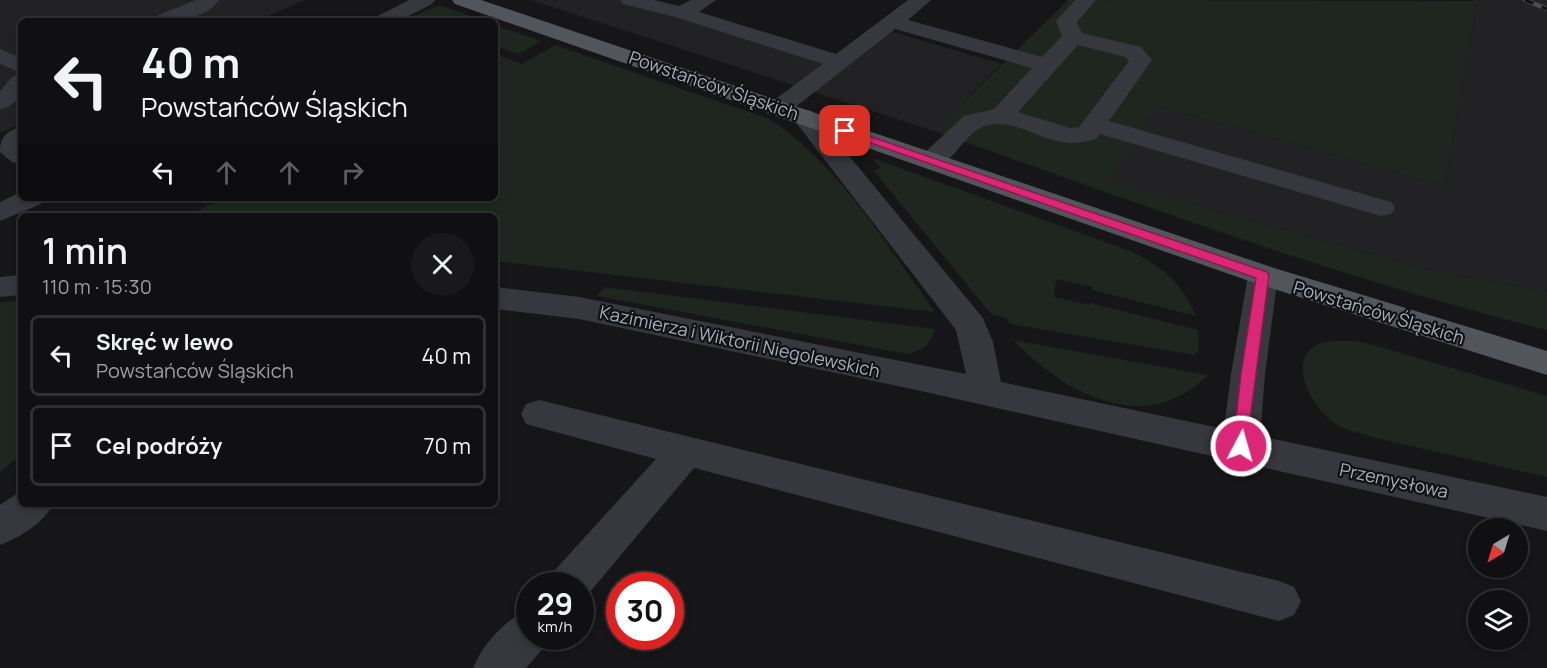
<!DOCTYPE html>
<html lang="pl">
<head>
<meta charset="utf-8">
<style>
  :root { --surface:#101012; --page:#19191b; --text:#f1f3f6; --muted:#9c9d9f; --line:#303032 }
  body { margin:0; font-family:Manrope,sans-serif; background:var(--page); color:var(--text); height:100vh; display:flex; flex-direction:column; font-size:22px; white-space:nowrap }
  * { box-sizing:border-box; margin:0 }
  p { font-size:20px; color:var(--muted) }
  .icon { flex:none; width:33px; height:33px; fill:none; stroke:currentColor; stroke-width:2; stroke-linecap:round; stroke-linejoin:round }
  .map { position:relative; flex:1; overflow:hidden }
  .sheet { position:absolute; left:18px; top:213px; width:480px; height:294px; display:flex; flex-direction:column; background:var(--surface); border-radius:9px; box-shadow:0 3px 9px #0003,0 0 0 2px var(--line) }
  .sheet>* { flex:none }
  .guide { position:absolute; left:18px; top:18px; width:480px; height:183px; border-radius:9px; box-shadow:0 3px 9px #0003,0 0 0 2px var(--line); background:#101012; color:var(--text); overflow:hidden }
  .needle { width:39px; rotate:218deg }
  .fabs { position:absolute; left:1468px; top:518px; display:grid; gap:12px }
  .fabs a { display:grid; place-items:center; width:60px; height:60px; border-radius:50%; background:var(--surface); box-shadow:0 3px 9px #0003,0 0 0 2px var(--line); font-size:30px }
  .speed { position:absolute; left:516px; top:572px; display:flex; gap:12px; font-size:30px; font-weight:700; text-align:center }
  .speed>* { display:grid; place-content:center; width:78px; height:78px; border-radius:50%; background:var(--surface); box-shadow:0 3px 9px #0003,0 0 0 2px var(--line); line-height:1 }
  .speed small { font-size:15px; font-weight:400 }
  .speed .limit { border:9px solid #d22; background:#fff; color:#111 }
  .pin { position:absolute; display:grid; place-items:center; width:51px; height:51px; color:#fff; margin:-26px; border-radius:12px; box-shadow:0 3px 9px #0006 }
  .me { position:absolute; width:66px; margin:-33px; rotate:6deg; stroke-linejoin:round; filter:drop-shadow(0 0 4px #0008) }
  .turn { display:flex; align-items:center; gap:21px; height:126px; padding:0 24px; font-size:27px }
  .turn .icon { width:78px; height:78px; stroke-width:2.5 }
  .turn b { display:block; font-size:42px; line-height:51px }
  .lanes { display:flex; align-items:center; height:57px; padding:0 24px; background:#0003; justify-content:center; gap:30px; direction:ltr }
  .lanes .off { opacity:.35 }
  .round { display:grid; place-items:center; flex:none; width:63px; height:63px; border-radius:32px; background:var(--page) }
  .summary { display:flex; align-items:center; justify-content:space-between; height:102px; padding:0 24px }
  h1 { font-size:36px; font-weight:600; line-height:45px }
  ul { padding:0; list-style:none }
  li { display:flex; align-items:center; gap:18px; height:81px; margin:0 12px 9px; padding:0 12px; border:3px solid var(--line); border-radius:9px }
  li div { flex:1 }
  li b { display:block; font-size:22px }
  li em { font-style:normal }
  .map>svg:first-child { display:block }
</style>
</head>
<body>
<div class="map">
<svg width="1547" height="668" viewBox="0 0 1547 668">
  <rect width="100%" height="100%" fill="#161618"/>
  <g fill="#222225">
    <path d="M0,0h305l-49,21h-235v103l-21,9z"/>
    <path d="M531,0h90l219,69 50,-38 111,33 -67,67z"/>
    <path d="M1474,0h73v292l-117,-22 -324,-90 53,-74 286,80 32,-184z"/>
  </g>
  <g fill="#1e261f">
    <path d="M1068,0l409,1 -32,185 -286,-80 -52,74 323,90 117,22v38c-209,-52 -411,-127 -613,-199z"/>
    <path d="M442,6l43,15h-64l-10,-4 24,-10z"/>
    <path d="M495,25l46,16 -23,13 -23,-8z"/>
    <path d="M555,45l214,74c69,44 118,127 166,193l-440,-51v-45h-307l35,-18h272v-144l27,10z"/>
    <path d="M872,158l261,94c33,19 47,28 63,64l-104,-26v-3l-36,-8 -2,18 36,8 1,-2 107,27 1,19 -5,6 -184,-31 -4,-6 -15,-4 -118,-144 8,-2z"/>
    <path d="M604,287l331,42c-5,17 -12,21 -28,25l-310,-58z"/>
    <path d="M21,301v154l-21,17v-170z"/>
    <path d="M1013,340l195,35c-63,63 -143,19 -195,-35z"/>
    <path d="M1332,341h24l21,5 170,50v81l-171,-39c-15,-5 -35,-8 -47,-19 -18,-16 -40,-55 -15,-73 5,-3 12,-4 18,-5z"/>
  </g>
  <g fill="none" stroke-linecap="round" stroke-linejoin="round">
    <g fill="#37383d" fill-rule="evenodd">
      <path d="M196,0h23c-15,21 -46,21 -68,21l3,-4z"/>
      <path d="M409,0h26l-3,4 -33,17h-26l3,-4z"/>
      <path d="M620,0h34l25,6 12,-6h25l-17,12 137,42 72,-54h23l-23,20 134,37 20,-21 -6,-15 19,-21h21l-19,22 5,11 59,14 11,13 -43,61 282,81 4,6 -4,6 -10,2 -281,-82 -4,5c-9,2 -19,5 -28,4 -27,-2 -52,-24 -80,-18 -27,6 -35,49 -66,42l-4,-6 4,-6 42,-39 30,-7 38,-41 -137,-39 -107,84 -9,2 -9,-2 -3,-5 3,-5 53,-39 -148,-47 -52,-13zM1078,45l47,12 4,4 -50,66 -9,1 -52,-16z"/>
      <path d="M0,49l21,9v15l-21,-9z"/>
      <path d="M21,74v23l-13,10 -8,2v-18l13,-15z"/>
      <path d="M803,109l9,2 171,207 10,24 8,40 223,47 7,-55 17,-99 4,-7 11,-3 11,3 4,7 -13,99 -5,62 287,61v34l-635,-142 -333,-70 -84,-10v-22l84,10 387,77 -10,-44 -165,-214 3,-5z"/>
      <path d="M21,127v37l-9,-2 -12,-10c0,-15 6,-21 21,-25z"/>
      <path d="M21,192v6h24l-4,6 -41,17v-19z"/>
      <path d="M21,275v20l-21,2v-20z"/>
      <path d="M539,400l740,181 15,6 7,14 -7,14 -15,6 -585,-153 -110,131 -4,1v-15h-32l6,-14 102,-112 -130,-35 -5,-10 5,-10z"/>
      <path d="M21,491v13h32c-10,20 -33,33 -53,41v-40z"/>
      <path d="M530,609v27h20l-4,9 -20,23h-53c10,-24 32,-49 57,-59z"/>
    </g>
    <path fill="#53555c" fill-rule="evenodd" d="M452,0h29l793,268 273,83v24l-295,-93 -797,-278z"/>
    <g stroke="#4a4c52" stroke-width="4.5">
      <path id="rail" d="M1525,0l22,9"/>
    </g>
    <use href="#rail" stroke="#111113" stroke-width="3" stroke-dasharray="9" stroke-linecap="butt"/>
  </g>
  <path fill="#db2777" stroke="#8e194d" stroke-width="1.5" d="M845,128l422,144 2,3 -23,175 -5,2 -6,-2 -2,-4 8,-72 15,-96 -414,-145 -2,-2z"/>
  <g text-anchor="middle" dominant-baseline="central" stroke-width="4.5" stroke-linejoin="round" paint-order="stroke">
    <g font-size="18" fill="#a8adb8" stroke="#111113">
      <text transform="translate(714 85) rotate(19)">Powstańców Śląskich</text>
      <text transform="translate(1379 312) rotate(17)">Powstańców Śląskich</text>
      <text transform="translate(740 341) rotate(12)">Kazimierza i Wiktorii Niegolewskich</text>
      <text transform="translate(1394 480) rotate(12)">Przemysłowa</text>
    </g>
  </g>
</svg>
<div class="fabs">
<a><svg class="needle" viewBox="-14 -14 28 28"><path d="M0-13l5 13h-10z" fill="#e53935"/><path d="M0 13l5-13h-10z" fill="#9c9d9f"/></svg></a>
<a><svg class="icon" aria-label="layers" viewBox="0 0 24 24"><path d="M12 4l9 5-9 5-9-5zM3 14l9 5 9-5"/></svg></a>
</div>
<div class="speed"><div>29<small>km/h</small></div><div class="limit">30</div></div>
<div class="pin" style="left:845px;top:131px;background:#d93025"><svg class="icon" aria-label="arrive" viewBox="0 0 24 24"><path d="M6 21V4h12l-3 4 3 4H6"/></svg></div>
<svg class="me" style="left:1241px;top:446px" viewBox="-20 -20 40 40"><circle r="17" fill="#db2777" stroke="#fff" stroke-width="3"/><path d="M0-11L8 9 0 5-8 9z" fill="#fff"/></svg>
<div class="guide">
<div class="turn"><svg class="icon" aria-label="left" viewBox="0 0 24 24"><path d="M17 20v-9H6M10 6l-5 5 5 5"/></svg><div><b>40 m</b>Powstańców Śląskich</div></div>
<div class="lanes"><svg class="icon" aria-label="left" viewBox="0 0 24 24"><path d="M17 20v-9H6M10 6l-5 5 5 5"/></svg><svg class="icon off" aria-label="ahead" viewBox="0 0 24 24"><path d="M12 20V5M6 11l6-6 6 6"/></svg><svg class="icon off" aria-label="ahead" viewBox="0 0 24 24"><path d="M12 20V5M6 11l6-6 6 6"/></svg><svg class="icon off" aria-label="right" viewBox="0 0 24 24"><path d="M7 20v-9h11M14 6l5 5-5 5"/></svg></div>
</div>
<section class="sheet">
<div class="summary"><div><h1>1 min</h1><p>110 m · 15:30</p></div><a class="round"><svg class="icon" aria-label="close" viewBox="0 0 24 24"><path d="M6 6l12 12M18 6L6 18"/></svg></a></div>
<ul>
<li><svg class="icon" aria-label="left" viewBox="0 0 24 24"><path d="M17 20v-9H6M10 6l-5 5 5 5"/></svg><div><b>Skręć w lewo</b><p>Powstańców Śląskich</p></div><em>40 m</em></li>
<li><svg class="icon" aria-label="arrive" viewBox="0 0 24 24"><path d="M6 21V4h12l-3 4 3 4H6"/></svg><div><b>Cel podróży</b></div><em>70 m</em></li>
</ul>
</section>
</div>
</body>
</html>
